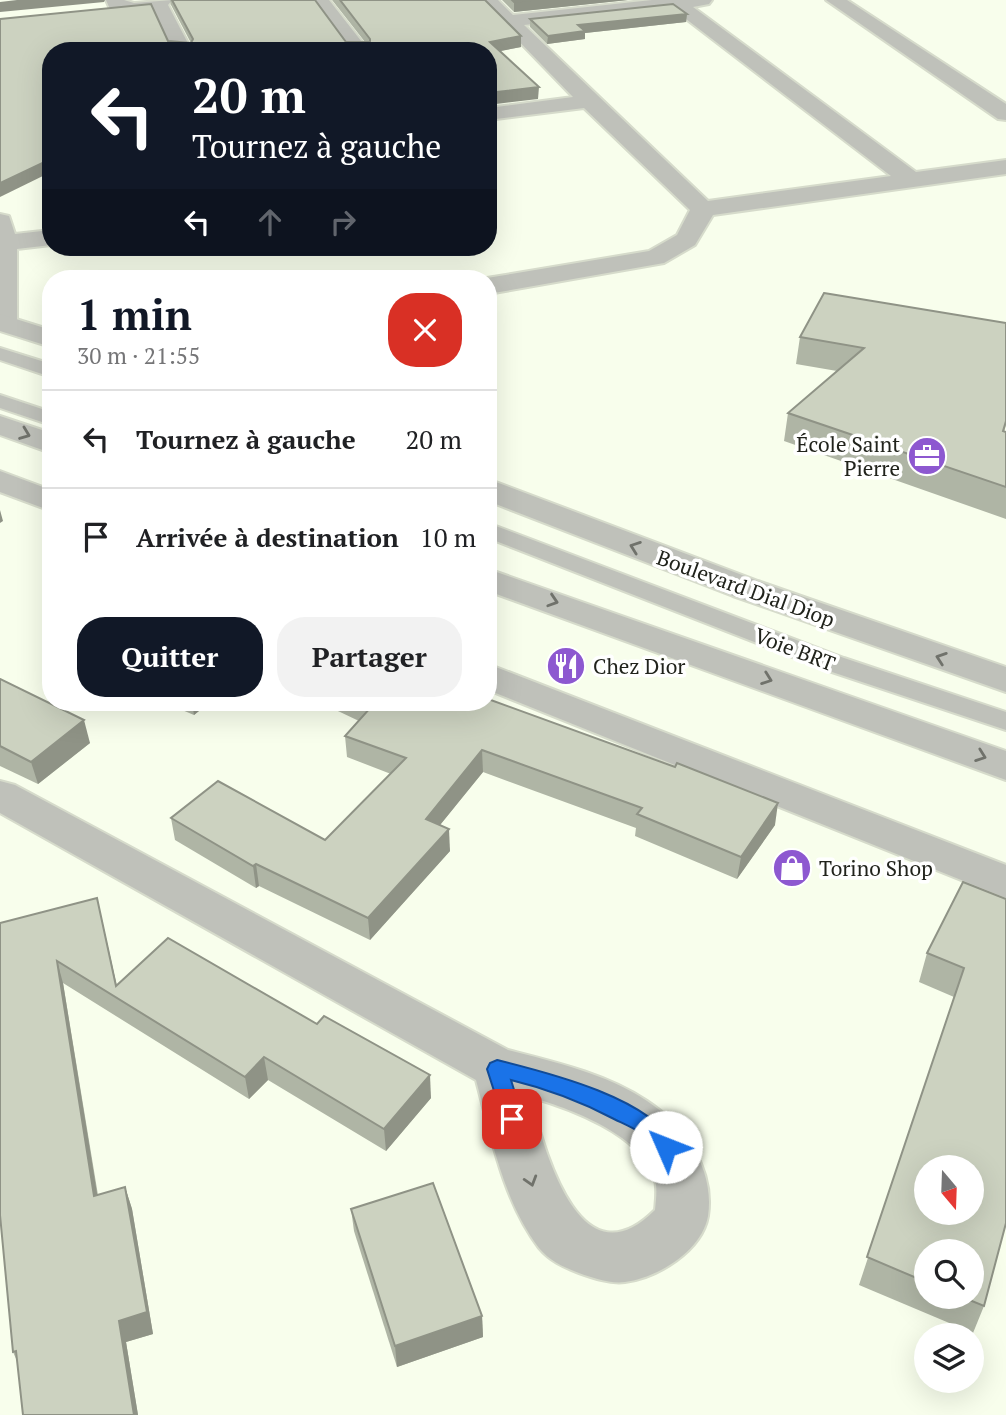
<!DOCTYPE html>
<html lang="fr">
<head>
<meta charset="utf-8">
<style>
  :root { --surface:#fff; --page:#f2f2f2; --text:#202124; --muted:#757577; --line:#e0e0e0; --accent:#111827 }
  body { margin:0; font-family:"PT Serif",serif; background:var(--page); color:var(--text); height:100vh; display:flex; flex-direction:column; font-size:26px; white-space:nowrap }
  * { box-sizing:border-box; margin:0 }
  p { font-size:23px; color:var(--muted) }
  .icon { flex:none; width:38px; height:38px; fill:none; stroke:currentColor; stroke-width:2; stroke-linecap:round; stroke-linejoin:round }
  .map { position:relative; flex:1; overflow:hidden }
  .panel { position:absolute; left:42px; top:270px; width:455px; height:441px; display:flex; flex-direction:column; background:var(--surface); border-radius:28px; box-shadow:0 7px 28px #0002 }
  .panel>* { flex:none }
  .guide { position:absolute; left:42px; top:42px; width:455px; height:214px; border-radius:28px; box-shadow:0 7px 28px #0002; background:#111827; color:#fff; overflow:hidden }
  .needle { width:46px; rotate:161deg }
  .tools { position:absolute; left:914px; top:1155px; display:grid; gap:14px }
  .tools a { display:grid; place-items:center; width:70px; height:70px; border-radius:50%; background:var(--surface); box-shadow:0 7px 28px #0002; font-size:35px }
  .pin { position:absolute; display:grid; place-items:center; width:60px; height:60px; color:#fff; margin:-30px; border-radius:14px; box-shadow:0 4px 10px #0006 }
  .me { position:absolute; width:77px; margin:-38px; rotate:314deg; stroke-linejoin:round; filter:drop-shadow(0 0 5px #0008) }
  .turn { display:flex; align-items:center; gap:24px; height:147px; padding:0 35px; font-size:32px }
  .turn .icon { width:91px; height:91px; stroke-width:2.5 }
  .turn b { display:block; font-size:49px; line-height:60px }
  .lanes { display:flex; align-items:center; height:66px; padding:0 35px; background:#0003; justify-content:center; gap:35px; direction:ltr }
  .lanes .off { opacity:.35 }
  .round { display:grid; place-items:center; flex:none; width:74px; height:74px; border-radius:28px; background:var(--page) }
  .head { display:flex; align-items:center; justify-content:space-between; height:119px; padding:0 35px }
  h1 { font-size:42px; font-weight:800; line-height:52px; color:var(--accent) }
  .action { display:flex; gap:14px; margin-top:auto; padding:14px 35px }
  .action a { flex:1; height:80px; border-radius:28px; background:var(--accent); color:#fff; font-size:28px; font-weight:800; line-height:80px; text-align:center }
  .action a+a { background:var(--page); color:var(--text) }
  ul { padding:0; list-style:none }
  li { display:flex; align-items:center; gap:21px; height:98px; padding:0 35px; border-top:2px solid var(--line) }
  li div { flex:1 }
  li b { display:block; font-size:26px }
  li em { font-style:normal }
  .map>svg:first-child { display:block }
</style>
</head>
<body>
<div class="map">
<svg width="1006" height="1415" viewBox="0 0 1006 1415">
  <rect width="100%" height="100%" fill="#f8feec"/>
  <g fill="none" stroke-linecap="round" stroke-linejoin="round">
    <g stroke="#d6dbcb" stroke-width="4">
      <g id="service">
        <path d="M0,348l51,16v13l-51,-17z"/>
        <path d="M0,395l51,17v13l-51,-17z"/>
        <path d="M488,523l356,135 162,54v18l-180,-60 -338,-132z"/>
      </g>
    </g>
    <g stroke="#d6dbcb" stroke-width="4">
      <g id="minor">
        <path d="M106,0h18l10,3 38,-3 -4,5 24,46h-20l-18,-39c-16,4 -29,2 -44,-3z"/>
        <path d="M310,0h19l40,51h-20z"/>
        <path d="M479,0h19l15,15 139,-15h60l-3,4 -16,3 223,165 90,-12v14l-293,41 -18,30 -31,18 -176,31 -1,-16 162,-27 28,-16 13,-25 -106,-102 -96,12v-12l85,-11zM673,9l218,167 -183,25 -184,-176z"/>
        <path d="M826,0h21l159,104v16l-8,-1z"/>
        <path d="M0,214l9,2 6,18 36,-4v15l-34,4v74l-4,6 -13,1z"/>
        <path d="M0,471l51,19v21l-51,-19z"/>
        <path d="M488,664l518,201v33l-518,-208z"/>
        <path d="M0,781l15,4 493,265c47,12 99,24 139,51 38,25 68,68 61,115 -6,35 -51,62 -83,66 -15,2 -32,-4 -46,-9 -16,-6 -29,-12 -40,-25 -36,-47 -48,-112 -63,-168l-476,-267zM530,1097c39,11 110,37 124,80 4,10 2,22 1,33 -76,76 -110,-60 -125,-113z"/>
      </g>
    </g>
    <g stroke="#d6dbcb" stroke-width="4">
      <g id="tertiary">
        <path d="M0,314l51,16v17l-51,-16z"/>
        <path d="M0,416l51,17v20l-51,-18z"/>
        <path d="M488,479l270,102 248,86v25l-273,-96 -245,-95z"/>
        <path d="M488,569l518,182v29l-518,-189z"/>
      </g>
    </g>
    <use href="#service" fill="#bfc1ba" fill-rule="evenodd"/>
    <use href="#minor" fill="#bfc1ba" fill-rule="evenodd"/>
    <use href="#tertiary" fill="#bfc1ba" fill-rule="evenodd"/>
  </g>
  <g fill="#afb5a5" fill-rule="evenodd">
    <path d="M170,0h145l31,42h19l-33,-42h153l36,47 -21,4 38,48 -487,-48 117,-10 23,2 -20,-38z"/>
    <path d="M502,0h126l-114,12z"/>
    <path d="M687,14l-1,8 -101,11v6l-38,5 -17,-17v-8z"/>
    <path d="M1006,323v102l-2,7h2v87l-222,-78 4,-28 49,-42 -41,-7 4,-27z"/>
    <path d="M0,679l90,64 -52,41 -38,-18z"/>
    <path d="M163,702h47l-16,13z"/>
    <path d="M319,702h169l287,123 -38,54 -102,-43 1,-8 -153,-56 -43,53 10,26 -80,89 -111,-54 -3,2 -81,-48 -4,-22 154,22 66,-66 -44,-17 -2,-21 14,-15z"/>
    <path d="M963,882l21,424 -11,27 -114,-48 95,-288 -35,-15 8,-29zM926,1251l45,46h-45z"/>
    <path d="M102,920l14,65 315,113 -45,53 -118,-71 -19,19 -186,-116 35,212 27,-8 7,22 21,125 -27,8 12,73h-115l-6,-54 -4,-9 -13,-429z"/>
    <path d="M351,1209l131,107 1,21 -86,30 -43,-136z"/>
  </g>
  <g fill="#8f9386">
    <path d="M17,0h88l-1,2 -104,10v-10z"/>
    <path d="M531,0h97l-114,12v-10z"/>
    <path d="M687,14l-1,8 -101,11v6l-38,5 1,-8 30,-11z"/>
    <path d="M521,36v11l-31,6v-11z"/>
    <path d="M539,87l-1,12 -50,6v-12z"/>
    <path d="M51,159v13l-51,25v-14z"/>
    <path d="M0,510l3,11 -3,2z"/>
    <path d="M192,702h18l-16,13z"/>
    <path d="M84,720l6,23 -52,41 -7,-22z"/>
    <path d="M482,750l1,22 -56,69 -1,-22z"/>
    <path d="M778,803l-3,22 -38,54 4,-22z"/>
    <path d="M449,829l1,22 -80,89 -2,-22z"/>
    <path d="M256,864l3,22 -3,2 -3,-22z"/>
    <path d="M97,898l5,22 18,80 -4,-14z"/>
    <path d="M57,961l6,22 38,235 -7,-22z"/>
    <path d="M264,1057l4,23 -19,19 -4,-22z"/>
    <path d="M430,1075l1,23 -45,53 -2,-22z"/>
    <path d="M125,1187l7,22 21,125 -27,8 12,73h-4l-15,-94z"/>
    <path d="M482,1316l1,21 -86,30 -2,-21z"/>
  </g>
  <g fill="#ccd2c0" stroke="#8f9386" stroke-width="2" fill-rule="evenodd">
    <path d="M172,0h143l31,42h24v-3l-30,-39h145l36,36 -31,6 49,45 -51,6v-42h-437v108l-51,24v-164l151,-15 17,37 23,2 2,-4z"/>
    <path d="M512,0h19l-17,2z"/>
    <path d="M673,4l14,10 -109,11 7,6 -37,5 -18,-17z"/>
    <path d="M824,293l182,30v98l-3,10 3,1v55l-218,-74 76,-65 -64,-11z"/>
    <path d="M0,679l84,41 -53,42 -31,-16z"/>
    <path d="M488,699l187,68 2,-4 101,40 -37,54 -104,-43 5,-6 -160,-58 -56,69 23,10 -81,89 -112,-54 -3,2 -82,-48 47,-37 107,59 81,-82 -61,-22 27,-30 -10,-4h126z"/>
    <path d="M963,882l43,17v324l-22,83 -22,-9h9v-46h-45v31l-59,-25 97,-289 -37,-15zM926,1167h45v46h-45z"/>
    <path d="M97,898l19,88 52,-48 149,86 7,-8 106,59 -46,54 -120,-72 -19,20 -188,-116 37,235 31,-9 22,125 -28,9 15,94h-111l-7,-64 -3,1 -13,-137v-292z"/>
    <path d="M433,1183l49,133 -87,30 -44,-137z"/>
  </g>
  <defs><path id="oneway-chevron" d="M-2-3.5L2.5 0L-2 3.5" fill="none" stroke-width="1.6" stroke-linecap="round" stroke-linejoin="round" transform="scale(1.75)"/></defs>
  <g stroke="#70726b">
    <use href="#oneway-chevron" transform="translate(25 434) rotate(21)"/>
    <use href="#oneway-chevron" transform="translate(635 547) rotate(-160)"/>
    <use href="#oneway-chevron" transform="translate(553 601) rotate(18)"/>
    <use href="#oneway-chevron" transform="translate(941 658) rotate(-161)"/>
    <use href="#oneway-chevron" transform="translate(767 679) rotate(20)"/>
    <use href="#oneway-chevron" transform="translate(981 756) rotate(20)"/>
    <use href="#oneway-chevron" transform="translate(531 1181) rotate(73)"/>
  </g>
  <path fill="#1a73e8" stroke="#114b97" stroke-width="2" d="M497,1060c48,12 156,38 179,87l-3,6c-17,6 -23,-11 -34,-21 -7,-5 -17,-9 -25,-13 -34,-18 -66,-30 -103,-39l12,39 -3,6 -8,3 -7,-3 -18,-56 3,-6z"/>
  <defs>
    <g id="office-disc" transform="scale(2.0125)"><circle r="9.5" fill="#8d58d0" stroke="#fff"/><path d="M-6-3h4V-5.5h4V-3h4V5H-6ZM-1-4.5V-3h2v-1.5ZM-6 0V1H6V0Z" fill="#fff"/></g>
    <g id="restaurant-disc" transform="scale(2.0125)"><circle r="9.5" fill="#8d58d0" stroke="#fff"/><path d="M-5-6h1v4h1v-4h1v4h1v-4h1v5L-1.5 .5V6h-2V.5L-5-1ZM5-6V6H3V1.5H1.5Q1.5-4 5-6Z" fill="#fff"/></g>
    <g id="shop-disc" transform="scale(2.0125)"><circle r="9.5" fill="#8d58d0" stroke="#fff"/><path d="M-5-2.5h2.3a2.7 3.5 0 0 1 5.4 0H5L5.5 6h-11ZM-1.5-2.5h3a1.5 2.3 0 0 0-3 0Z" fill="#fff"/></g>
  </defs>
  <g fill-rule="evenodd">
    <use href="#office-disc" x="927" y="456"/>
    <use href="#restaurant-disc" x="566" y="666"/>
    <use href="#shop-disc" x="792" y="868"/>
  </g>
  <g text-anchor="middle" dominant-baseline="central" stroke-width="7" stroke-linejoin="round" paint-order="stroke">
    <g font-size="21" fill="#21231c" stroke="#fff" text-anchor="start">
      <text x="900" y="444" text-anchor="end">École Saint<tspan x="900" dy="24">Pierre</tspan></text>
      <text x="593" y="666">Chez Dior</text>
      <text x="819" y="868">Torino Shop</text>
    </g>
    <g font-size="21" fill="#21231c" stroke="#fff">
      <text transform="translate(746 588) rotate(20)">Boulevard Dial Diop</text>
      <text transform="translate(795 649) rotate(21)">Voie BRT</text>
    </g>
  </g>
</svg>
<div class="tools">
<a><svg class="needle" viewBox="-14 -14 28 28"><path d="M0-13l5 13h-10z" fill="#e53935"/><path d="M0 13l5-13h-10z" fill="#757577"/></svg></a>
<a><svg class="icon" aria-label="search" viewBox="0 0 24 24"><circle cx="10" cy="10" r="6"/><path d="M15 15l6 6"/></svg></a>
<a><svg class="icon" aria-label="layers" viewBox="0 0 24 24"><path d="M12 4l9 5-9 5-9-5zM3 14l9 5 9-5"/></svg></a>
</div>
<div class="pin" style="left:512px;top:1119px;background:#d93025"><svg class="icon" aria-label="arrive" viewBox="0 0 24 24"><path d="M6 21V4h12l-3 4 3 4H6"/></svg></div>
<svg class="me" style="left:666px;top:1147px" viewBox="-20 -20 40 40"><circle r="19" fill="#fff"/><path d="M0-13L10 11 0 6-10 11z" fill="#1a73e8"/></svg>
<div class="guide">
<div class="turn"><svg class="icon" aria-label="left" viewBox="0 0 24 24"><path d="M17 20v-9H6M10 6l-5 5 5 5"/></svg><div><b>20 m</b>Tournez à gauche</div></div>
<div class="lanes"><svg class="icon" aria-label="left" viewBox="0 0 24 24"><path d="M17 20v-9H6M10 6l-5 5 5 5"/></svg><svg class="icon off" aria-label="ahead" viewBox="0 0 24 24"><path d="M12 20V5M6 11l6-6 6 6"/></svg><svg class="icon off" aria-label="right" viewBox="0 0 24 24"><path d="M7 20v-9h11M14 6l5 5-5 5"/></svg></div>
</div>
<section class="panel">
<div class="head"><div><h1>1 min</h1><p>30 m · 21:55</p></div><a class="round" style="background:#d93025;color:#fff"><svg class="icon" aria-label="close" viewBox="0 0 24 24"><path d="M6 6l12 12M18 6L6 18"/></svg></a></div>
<ul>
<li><svg class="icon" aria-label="left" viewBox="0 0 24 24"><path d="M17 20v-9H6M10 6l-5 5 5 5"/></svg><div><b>Tournez à gauche</b></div><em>20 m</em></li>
<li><svg class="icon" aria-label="arrive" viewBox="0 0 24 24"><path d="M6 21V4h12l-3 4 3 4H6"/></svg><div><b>Arrivée à destination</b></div><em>10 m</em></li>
</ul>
<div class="action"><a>Quitter</a><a>Partager</a></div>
</section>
</div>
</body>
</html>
